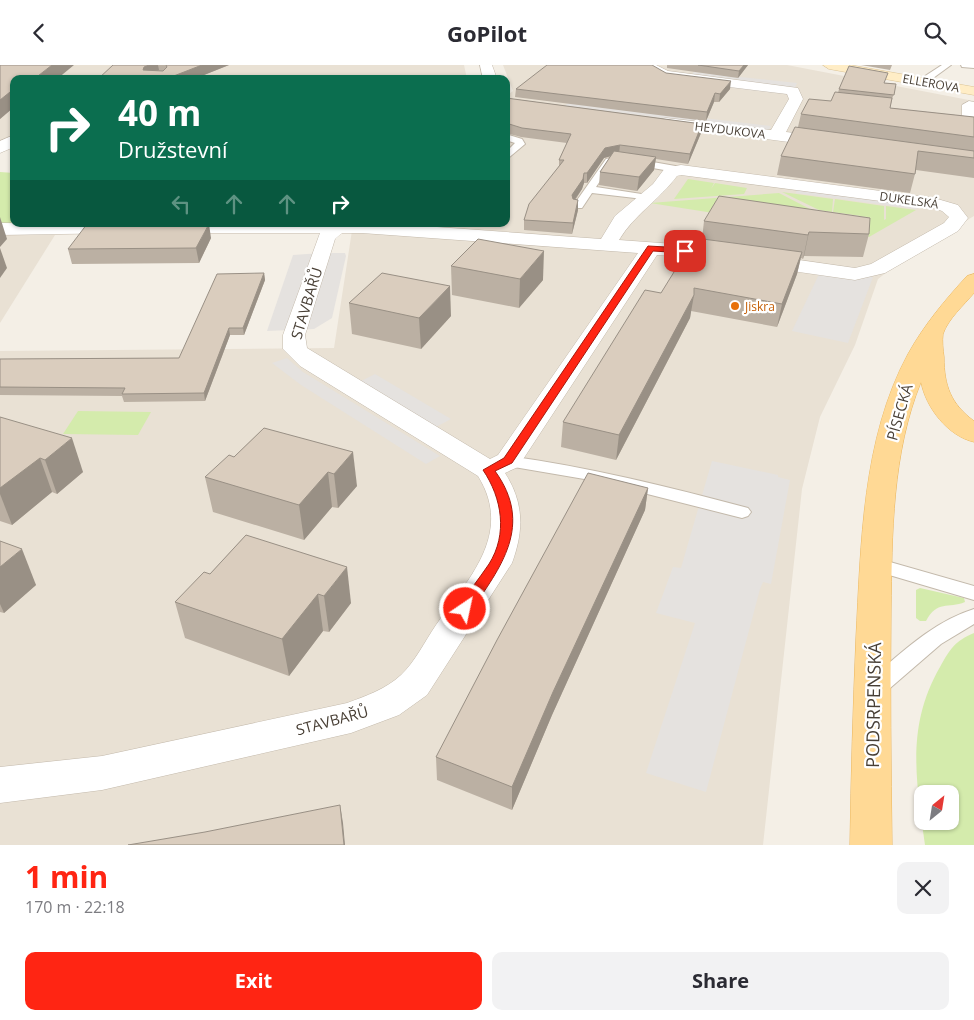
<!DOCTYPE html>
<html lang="en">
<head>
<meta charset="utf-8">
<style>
  :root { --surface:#fff; --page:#f2f2f3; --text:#2b2b33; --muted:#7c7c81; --accent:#ff2513 }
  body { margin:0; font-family:"Open Sans",sans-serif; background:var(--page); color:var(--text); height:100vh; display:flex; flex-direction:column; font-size:19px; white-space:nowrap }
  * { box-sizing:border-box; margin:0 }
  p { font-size:16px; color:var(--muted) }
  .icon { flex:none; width:28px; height:28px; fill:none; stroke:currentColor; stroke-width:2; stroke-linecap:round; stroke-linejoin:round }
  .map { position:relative; height:780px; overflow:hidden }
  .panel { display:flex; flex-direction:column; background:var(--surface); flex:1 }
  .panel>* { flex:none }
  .guide { position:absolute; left:10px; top:10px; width:500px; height:152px; border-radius:10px; box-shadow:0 1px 4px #0004; background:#0b6e4f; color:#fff; overflow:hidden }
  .needle { width:32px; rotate:30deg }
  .fabs { position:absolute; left:914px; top:720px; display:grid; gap:10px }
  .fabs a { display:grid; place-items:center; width:45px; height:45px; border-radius:10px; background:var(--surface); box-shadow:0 1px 4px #0004; font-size:25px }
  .pin { position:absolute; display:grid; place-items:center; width:42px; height:42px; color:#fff; margin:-21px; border-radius:10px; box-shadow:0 2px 8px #0006 }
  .me { position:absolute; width:55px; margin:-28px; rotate:34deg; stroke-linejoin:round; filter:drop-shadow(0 0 4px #0008) }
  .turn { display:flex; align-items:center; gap:18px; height:105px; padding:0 25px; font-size:22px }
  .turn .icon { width:65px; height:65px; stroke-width:2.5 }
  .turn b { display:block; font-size:35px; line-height:42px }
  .lanes { display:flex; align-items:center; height:48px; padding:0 25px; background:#0003; justify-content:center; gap:25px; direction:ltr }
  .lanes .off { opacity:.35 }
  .round { display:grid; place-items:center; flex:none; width:52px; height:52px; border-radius:10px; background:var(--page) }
  .overview { display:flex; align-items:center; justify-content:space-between; height:85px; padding:0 25px }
  h1 { font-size:30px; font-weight:700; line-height:38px; color:var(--accent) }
  .cta { display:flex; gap:10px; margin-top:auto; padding:10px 25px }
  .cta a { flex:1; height:58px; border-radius:10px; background:var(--accent); color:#fff; font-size:20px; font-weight:700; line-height:58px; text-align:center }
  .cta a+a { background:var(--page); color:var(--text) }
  header { display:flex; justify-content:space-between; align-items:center; height:65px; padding:0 25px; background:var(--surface); font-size:22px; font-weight:700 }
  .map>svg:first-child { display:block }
</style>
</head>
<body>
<header><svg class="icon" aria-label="back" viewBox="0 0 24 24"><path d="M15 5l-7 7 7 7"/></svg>GoPilot<svg class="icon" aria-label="search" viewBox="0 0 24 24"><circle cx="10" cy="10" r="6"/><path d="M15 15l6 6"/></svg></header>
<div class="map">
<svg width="974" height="780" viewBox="0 0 974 780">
  <rect width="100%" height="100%" fill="#f4efe6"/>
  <g fill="#e9e1d4">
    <path d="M0,0h464l3,14h-453v55l-14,7z"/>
    <path d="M503,0h284l187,36v115l-61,36 -35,27 -23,66 -35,72 -18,72 -39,356h-763v-494l334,-3 19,-124h153v-128l7,-5z"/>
    <path d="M0,169l55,1 -55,88z"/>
  </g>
  <g fill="#d4ebac" fill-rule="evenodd">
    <path d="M0,107l14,1v51h114l-128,2z"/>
    <path d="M688,114l26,4 -3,6 4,-6 32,5 -3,6 -70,5z"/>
    <path d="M782,127l51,7 -1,13 -13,-2z"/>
    <path d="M779,128l85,44 -214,-34z"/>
    <path d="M835,134l49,7v14l2,-1v-13l30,4 -47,27 -14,-8 3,-13 17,2 -42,-6z"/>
    <path d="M78,346l73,1 -13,23 -75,-1z"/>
    <path d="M920,523l44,10 1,4c-17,7 -28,-2 -39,19h-6l-4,-3v-28z"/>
    <path d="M974,568v212h-49c-9,-65 -19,-119 15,-178 10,-18 15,-26 34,-34zM922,729h28v27h-28z"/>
  </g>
  <g fill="#e5e2df">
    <path d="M694,7l103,11 -5,12 -131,-15 28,-3z"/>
    <path d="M570,37l201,24 -3,5 -204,-25z"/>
    <path d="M797,123l128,17 -9,4 -120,-16z"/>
    <path d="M321,188h24l1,3 -14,62 -18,11 -47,2 26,-76z"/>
    <path d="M821,205l52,7 -25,66 -56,-12z"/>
    <path d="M287,293l16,14 137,84 -14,8 -125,-79 -29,-22z"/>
    <path d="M375,309l76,45 -17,9 -75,-46z"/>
    <path d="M712,396l66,14v2l12,3 -19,104 -8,-2 -3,7 -54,203 -60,-19 49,-150 -39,-10 17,-46 8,1z"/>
  </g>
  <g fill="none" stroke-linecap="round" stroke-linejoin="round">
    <g stroke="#c3b9ab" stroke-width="2">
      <g id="lane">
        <path d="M942,0h9l-26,19h-6v-4z"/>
        <path d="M961,0h13v3l-12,-1z"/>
        <path d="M506,69l16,5 3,5 -19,16v-8l9,-9 -9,-3z"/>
        <path d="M619,91l62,11 5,3 -5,3 -62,-11 -7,1 -16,24 52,8 4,1v4l-60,-7 -10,15h-8l-1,-2 33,-47z"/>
        <path d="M508,391c81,11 161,31 240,52l3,4 -3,4 -6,2 -146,-37 -94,-16 -2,-4 2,-4z"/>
        <path d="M876,493l98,28v14l-105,-31 -2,-5 2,-5z"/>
        <path d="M974,544v15l-33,20 -59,51 -8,3 -8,-3 -3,-6 3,-6c33,-28 66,-61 108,-74z"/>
      </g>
    </g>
    <g stroke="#c3b9ab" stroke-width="1">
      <g id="street">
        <path d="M480,0h12l5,14h-14z"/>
        <path d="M641,0h15l12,6 130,17 5,11 -17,33 41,5 8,5 -8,5 -166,-22 -2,-3 2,-3 5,-1 105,12 18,-31 -2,-5 -122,-15z"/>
        <path d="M969,36l5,1v22l-5,1 -7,-4v-16z"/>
        <path d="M14,70v12l-14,6v-12z"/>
        <path d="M681,100l253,33 24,7 10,13 -10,13 -73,42 -30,7 -153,-22 -45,-3 -139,212 -13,6c19,30 19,57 7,90l-85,132 -28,20 -48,18 -249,57 -102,13v-36l102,-11 245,-53c19,-7 39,-14 54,-28 14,-13 24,-34 35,-50 32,-46 78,-91 42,-149l-178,-110 -17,-17v-14l37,-102h-141l-7,-2 -2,-4 2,-3h223l206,15 14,-23 38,-32 12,-16zM681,110l253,33 8,3 7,6 -5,6 -73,41 -16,4 -153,-22 -83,-6c15,-25 40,-40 58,-64zM342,168h20l276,20 -140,202 -8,4 -183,-111 -2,-13 30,-96z"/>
        <path d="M0,158l129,1 2,3 -2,4 -7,2 -122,2z"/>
      </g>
    </g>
    <g stroke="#dbc395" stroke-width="1">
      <path id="secondary" d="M823,0h27l124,22v8l-145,-26z"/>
    </g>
    <g stroke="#ebb65d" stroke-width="1">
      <path id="primary" d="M974,209v19c-10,12 -26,26 -31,41 -1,6 0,17 1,23 0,29 7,47 30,64v21c-26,-6 -48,-34 -53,-60 -29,71 -29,152 -30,228 -1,78 0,157 1,235h-42c1,-69 3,-138 6,-207 5,-94 6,-199 52,-284 16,-29 37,-54 59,-78z"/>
    </g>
    <use href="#lane" fill="#fff" fill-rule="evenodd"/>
    <use href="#street" fill="#fff" fill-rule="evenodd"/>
    <use href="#secondary" fill="#ffedc6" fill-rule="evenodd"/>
    <use href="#primary" fill="#ffd995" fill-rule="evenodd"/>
  </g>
  <g fill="#bbb0a3">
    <path d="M0,0l14,14v28l-14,12z"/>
    <path d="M113,0h116l-35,14z"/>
    <path d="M667,0h81l-10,13 -71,-10z"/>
    <path d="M861,0h31l-2,5z"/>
    <path d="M666,8l64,16 -11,13h-5l-8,19 -191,-24 1,-8z"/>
    <path d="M886,18l10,1 -6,24 84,9v61l-58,-8 -6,23 -133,-18 4,-19 17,-29 3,-13 30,-13 7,-8 1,-4z"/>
    <path d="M506,33l196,26 -1,9 -13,31 -32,-5 -2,11 -17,21 -38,-6 1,-13 11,-16 -7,2 -17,25h-3l-2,6 -6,10 2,1v10l-6,24 -48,-4v-10l35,-54v-6l8,-17 -46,-6 -15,-4z"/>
    <path d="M704,156l165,13 -6,23 -59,-1 -1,3 -2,-1 -4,16 -20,53 -86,-16 -1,7 -74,142 -55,-13 2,-25 98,-129 41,-54z"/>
    <path d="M211,173l-12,25 -127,1 -4,-15z"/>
    <path d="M451,201l92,14 -24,28 -67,-13z"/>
    <path d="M264,208l1,7 -21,55h-14l-25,66 -81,1 -2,-6 -122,-1v-36l179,-1z"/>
    <path d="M349,238l102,13 -30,33 -69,-15z"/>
    <path d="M0,352l83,55 -26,22 -5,-2 -40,33 -12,-4z"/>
    <path d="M264,363l93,58 -19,22 -6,-1 -28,33 -91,-28 -8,-35 29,-20z"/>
    <path d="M648,423l-3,22 -93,205 -40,95 -75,-30 -1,-23z"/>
    <path d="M246,470l105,68 -22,29 -6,-1 -34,45 -104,-38 -10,-36 35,-28z"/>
    <path d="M0,476l36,44 -32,28 -4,-1z"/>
  </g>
  <g fill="#999085">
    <path d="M52,0h22l-17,14h-23z"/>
    <path d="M149,0h9l1,5 -13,7 -3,-7 1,-3z"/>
    <path d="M202,0h27l-35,14h-28z"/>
    <path d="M744,0h4l-10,13 1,-7z"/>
    <path d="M731,16l-1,8 -11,13 1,-8z"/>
    <path d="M10,27l4,15 -14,12v-19z"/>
    <path d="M715,28l-1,9 -8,19 1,-9z"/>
    <path d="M702,59l-1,9 -13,31 2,-10z"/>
    <path d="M620,80l-1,9 -15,4 -17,25v-10l18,-25z"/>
    <path d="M656,92l-2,13 -17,21 2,-14z"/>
    <path d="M584,108v10l-2,6 -11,16 1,-10z"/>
    <path d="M578,135v10l-6,24 1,-11z"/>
    <path d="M0,152l7,22 -7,8z"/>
    <path d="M209,159l2,14 -12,25 -3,-15z"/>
    <path d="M809,167l-5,24 -1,3 5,-24z"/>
    <path d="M0,183l7,20 -7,10z"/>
    <path d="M544,186l-1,29 -24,28 1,-29z"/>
    <path d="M802,187l-5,22 -20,53 5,-23z"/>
    <path d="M264,208l1,7 -21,55 -1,-7z"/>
    <path d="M450,221l1,30 -30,33 -2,-31z"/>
    <path d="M694,230l-4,23 -74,142 3,-25z"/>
    <path d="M229,263l1,7 -25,66 -1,-8z"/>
    <path d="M72,373l11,34 -26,22 -12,-34z"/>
    <path d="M353,387l4,34 -19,22 -4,-34z"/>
    <path d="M40,393l12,34 -40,33 -12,-31v-6z"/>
    <path d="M328,407l4,35 -28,33 -5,-35z"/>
    <path d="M648,423l-3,22 -93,205 -40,95v-23l41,-95z"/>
    <path d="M22,484l14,36 -32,28 -4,-9v-37z"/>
    <path d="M347,502l4,36 -22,29 -5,-36z"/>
    <path d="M318,529l5,37 -34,45 -7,-37z"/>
    <path d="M340,740l3,18 2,22h-1z"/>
  </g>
  <g fill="#dacdbe" stroke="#999085">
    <path d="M0,0h52l-18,14h-20v14l-4,-1 -10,8z"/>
    <path d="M113,0h36l-5,2 -1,3 20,1 4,-4 -1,-2h36l-36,14h-68z"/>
    <path d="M547,0h105l14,8 65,8 -11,13 -5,-1 -8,19 -191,-23z"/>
    <path d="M698,0h46l-5,6z"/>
    <path d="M849,1l39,7 -4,10 12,1 -2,11 -55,-6z"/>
    <path d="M835,27l57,6 -2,10 84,9v20l-173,-23 8,-15 22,2z"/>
    <path d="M506,33l196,26 -12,30 -70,-9 -15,3 -18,25h-3l-1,6 -11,16 1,4 5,1 -5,23 -49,-3 5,-16 35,-44h-5l12,-26 -49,-6 -16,-5v-13l1,-1h-1z"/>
    <path d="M795,62l179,24v7l-56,-7 -3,23 -134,-18z"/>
    <path d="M614,86l42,6 -17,20 -39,-5z"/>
    <path d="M719,131l151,22 -1,16 -60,-2 -1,3 -104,-14z"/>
    <path d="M87,159h122l-13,24 -128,1z"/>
    <path d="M695,173l107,14 -20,52 -88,-16v7l-75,140 -56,-13 82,-132 16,3z"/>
    <path d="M478,174l66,12 -24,28 -69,-13z"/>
    <path d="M264,208l-21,55h-14l-25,65 -82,1 3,-6 -125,-1v-28l179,-1 38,-84z"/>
    <path d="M382,208l68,13 -31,32 -70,-15z"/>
    <path d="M0,352l72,21 -27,22 -5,-2 -40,30z"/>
    <path d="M264,363l89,24 -19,22 -6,-2 -29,33 -94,-28 24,-22 5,2z"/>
    <path d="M588,408l60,15 -95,204 -41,95 -76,-30 61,-117z"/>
    <path d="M246,470l101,32 -23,29 -6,-2 -36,45 -107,-37 29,-30 6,2z"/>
    <path d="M0,476l22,8 -22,18z"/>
    <path d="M340,740l4,40h-216l77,-13z"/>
  </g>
  <path fill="#ff2513" stroke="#a6180c" d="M648,181l37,2 4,3 -4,2 -32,-2 -141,212 -17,8c39,54 6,96 -25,141h-10l-2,-3c9,-16 21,-30 31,-45 19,-30 13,-66 -6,-94l21,-12z"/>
  <circle fill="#e8710a" stroke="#fff" stroke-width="2" cx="735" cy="241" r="5"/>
  <g text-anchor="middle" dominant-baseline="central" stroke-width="4.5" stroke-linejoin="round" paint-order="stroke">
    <g font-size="12" fill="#483f35" stroke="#fff">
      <text transform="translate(931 18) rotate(10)">ELLEROVA</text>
      <text transform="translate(730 65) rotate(7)">HEYDUKOVA</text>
      <text transform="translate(909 135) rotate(8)">DUKELSKÁ</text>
    </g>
    <g font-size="12" fill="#c56008" stroke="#fff" text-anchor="start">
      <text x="745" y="241">Jiskra</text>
    </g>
    <g font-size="15" fill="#483f35" stroke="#fff">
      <text transform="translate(306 238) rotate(-73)">STAVBAŘŮ</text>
      <text transform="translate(899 347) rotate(-74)">PÍSECKÁ</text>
      <text transform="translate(332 655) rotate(-15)">STAVBAŘŮ</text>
    </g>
    <g font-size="18" fill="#483f35" stroke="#fff">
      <text transform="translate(873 640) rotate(-89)">PODSRPENSKÁ</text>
    </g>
  </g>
</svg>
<div class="fabs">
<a><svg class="needle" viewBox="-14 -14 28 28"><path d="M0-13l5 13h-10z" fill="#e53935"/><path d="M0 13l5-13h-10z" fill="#7c7c81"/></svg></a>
</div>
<div class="pin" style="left:685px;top:186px;background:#d93025"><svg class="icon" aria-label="arrive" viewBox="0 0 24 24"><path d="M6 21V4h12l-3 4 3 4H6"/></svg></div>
<svg class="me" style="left:465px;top:544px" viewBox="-20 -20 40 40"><circle r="17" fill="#ff2513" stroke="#fff" stroke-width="3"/><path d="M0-11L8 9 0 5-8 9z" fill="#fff"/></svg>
<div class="guide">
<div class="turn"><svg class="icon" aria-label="right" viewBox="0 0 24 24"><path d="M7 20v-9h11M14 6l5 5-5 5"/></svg><div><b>40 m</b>Družstevní</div></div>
<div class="lanes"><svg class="icon off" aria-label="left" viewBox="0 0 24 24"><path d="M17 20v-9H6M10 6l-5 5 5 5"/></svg><svg class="icon off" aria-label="ahead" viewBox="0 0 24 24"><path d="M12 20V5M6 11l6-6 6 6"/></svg><svg class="icon off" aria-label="ahead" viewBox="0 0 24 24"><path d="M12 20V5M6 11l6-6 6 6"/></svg><svg class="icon" aria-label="right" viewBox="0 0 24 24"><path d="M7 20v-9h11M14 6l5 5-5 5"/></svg></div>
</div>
</div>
<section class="panel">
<div class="overview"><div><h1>1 min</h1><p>170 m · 22:18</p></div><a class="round"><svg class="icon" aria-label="close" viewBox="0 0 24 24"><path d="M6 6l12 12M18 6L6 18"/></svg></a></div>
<div class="cta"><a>Exit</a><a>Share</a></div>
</section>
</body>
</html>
